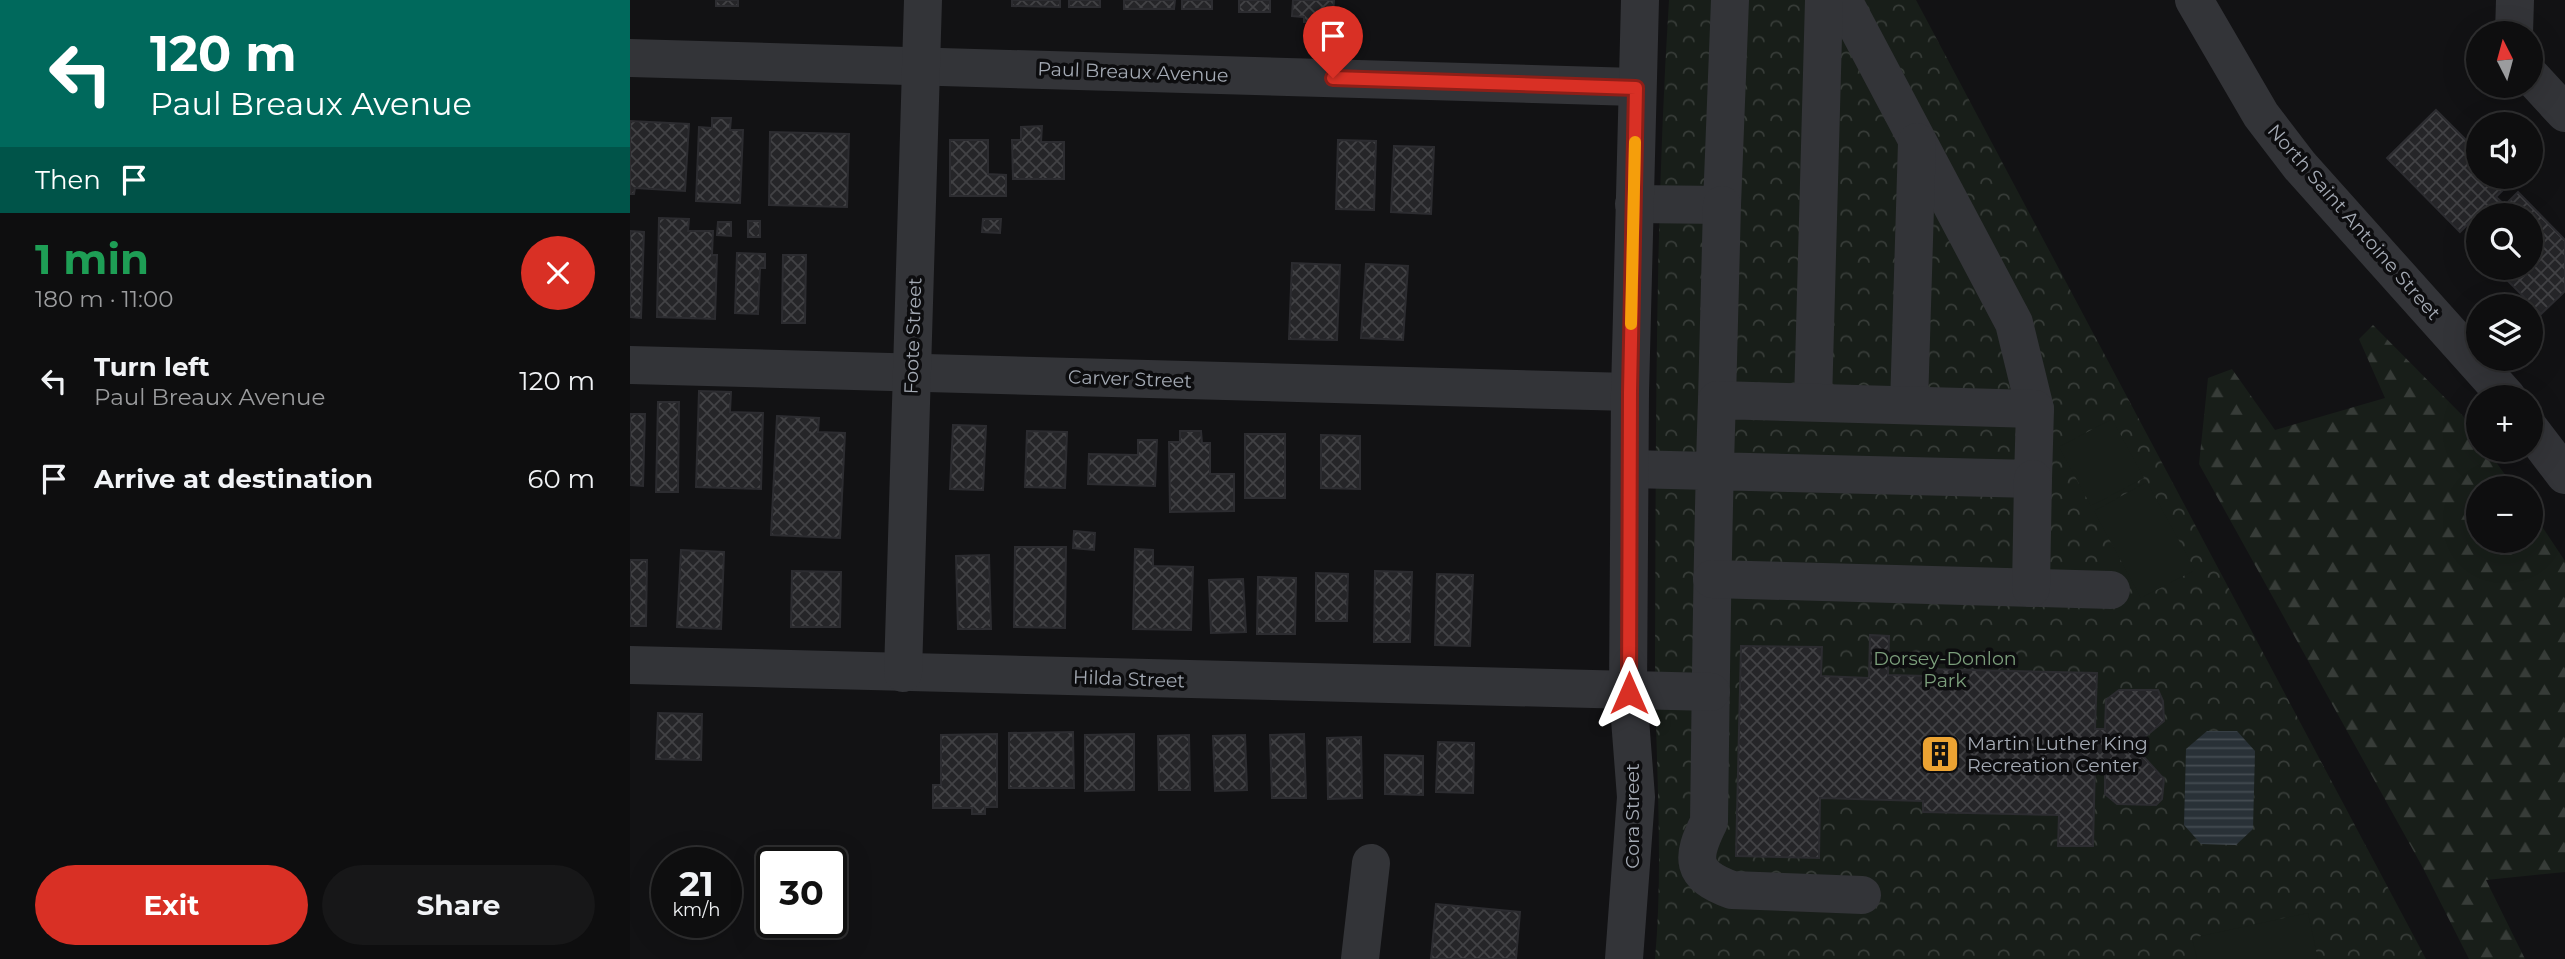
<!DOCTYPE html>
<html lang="en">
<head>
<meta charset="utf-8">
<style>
  :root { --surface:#0e0e0f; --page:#171718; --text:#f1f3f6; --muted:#9b9c9e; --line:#2e2e2f; --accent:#d93025 }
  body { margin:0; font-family:Montserrat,sans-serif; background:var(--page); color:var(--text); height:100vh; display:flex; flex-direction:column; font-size:26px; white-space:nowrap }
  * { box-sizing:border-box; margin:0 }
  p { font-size:23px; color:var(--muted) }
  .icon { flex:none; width:38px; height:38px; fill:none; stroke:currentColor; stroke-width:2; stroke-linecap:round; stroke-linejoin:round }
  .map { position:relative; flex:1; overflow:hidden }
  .side { display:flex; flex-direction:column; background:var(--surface); width:630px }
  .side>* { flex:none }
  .top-card { background:#00695c; color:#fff; overflow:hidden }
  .needle { width:46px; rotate:354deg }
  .buttons { position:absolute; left:1836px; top:21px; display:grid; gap:14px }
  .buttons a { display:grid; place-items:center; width:77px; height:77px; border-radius:50%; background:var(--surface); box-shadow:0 7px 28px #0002,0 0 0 2px var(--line); font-size:35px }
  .speed { position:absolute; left:21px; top:847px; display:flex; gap:14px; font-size:35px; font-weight:700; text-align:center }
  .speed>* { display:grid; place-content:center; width:91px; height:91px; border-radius:50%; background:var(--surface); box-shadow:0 7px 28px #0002,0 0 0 2px var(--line); line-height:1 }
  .speed small { font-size:18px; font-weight:400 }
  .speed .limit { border:4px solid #111; border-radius:10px; background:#fff; color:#111 }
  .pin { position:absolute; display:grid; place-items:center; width:60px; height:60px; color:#fff; margin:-72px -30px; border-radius:50% 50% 50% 0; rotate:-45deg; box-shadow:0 0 7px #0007 }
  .pin .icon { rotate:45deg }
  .me { position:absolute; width:77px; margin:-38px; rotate:0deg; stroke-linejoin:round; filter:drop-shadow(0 0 5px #0008) }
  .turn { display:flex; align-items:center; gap:24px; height:147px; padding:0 35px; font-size:32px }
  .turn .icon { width:91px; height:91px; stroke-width:2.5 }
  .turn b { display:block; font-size:49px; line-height:60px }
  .then { display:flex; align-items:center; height:66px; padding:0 35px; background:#0003; gap:14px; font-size:26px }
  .round { display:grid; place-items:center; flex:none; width:74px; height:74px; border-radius:37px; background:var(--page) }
  .overview { display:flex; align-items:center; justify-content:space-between; height:119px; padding:0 35px }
  h1 { font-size:42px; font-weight:700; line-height:52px; color:#1e9e55 }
  .primary-button { display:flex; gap:14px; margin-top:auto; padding:14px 35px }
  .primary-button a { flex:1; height:80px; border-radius:42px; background:var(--accent); color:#fff; font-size:28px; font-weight:700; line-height:80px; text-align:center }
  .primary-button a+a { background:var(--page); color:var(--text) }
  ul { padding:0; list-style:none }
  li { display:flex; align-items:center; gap:21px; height:98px; padding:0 35px }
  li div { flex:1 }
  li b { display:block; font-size:26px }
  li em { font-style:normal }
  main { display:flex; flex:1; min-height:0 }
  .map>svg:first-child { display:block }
</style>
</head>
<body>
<main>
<section class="side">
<div class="top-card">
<div class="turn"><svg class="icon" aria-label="left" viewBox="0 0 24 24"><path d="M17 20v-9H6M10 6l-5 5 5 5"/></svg><div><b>120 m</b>Paul Breaux Avenue</div></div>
<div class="then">Then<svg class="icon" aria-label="arrive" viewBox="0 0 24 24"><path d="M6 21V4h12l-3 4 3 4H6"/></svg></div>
</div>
<div class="overview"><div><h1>1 min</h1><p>180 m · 11:00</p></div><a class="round" style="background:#d93025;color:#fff"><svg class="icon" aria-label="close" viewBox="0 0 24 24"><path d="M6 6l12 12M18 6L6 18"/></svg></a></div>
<ul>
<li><svg class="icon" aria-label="left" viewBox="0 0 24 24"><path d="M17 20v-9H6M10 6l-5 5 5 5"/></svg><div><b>Turn left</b><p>Paul Breaux Avenue</p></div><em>120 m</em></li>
<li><svg class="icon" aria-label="arrive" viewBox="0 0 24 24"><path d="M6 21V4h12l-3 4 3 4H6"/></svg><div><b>Arrive at destination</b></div><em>60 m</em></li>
</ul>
<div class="primary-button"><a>Exit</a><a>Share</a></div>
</section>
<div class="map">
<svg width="1935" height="959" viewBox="0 0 1935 959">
  <defs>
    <pattern id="forest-firs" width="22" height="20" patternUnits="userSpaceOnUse" patternTransform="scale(1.75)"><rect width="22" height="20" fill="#181e19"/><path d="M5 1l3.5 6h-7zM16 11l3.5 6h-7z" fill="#373c38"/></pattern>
    <pattern id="park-crowns" width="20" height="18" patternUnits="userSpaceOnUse" patternTransform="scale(1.75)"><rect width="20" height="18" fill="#181e19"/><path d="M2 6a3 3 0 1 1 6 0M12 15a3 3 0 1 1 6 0" fill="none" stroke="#373c38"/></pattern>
    <pattern id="water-rules" width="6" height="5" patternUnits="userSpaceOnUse" patternTransform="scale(1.75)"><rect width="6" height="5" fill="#293137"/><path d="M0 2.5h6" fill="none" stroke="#454c52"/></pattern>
    <pattern id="building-cross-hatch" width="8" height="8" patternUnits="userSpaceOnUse" patternTransform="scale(1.75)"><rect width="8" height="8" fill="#252528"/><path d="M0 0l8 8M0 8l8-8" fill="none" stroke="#424245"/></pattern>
  </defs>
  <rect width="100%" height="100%" fill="#121214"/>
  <path fill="url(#forest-firs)" d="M1743,325l90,91 15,21v13h9l28,38h-37v53h52l1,-31 34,51v311l-79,8 39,79h-56l-46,-91 -224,-404 9,-86 24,-9 43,61 110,-32 -26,-59z"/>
  <path fill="url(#park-crowns)" d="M1039,0h247l510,959h-771c9,-101 0,-201 0,-302 1,-219 0,-438 14,-657z"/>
  <g fill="#181e19">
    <path d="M1482,419l32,59 -53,28 -32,-59z"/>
    <path d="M1517,482l48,88 -54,28 -47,-87z"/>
    <path d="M1678,913l10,46h-121l-5,-21z"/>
  </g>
  <path fill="url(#water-rules)" d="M1577,731h30l18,20 -2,78 -17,16 -35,-1 -17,-19 2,-76z"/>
  <g fill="url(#building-cross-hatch)" stroke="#2c2c30" stroke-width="2">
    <rect x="86" y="0" width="22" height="6"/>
    <path d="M382,0h48v7l-48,-1z"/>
    <rect x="439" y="0" width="31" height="7"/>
    <path d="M494,0h51l-1,9h-50z"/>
    <rect x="552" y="0" width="30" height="9"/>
    <rect x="609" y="0" width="31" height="12"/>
    <path d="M663,0h41l-1,17h-9v6l-20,-1v-5l-12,-1z"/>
    <path d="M1806,110l42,42v25h25l6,7 -13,13 9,8 13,-13 47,48v51l-24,23 -46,-46h35v-53h-52v9l-5,-5 -13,13 -73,-74z"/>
    <path d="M82,118h19l-1,12h13l-3,73 -44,-2 3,-74 13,1z"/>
    <path d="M0,121l59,3 -4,67 -50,-3 -1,6h-4z"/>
    <path d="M412,126l-1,16h23v37h-51l-1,-39h9v-13z"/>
    <path d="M140,132l79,2 -2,73 -78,-2z"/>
    <path d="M320,140h38v34l18,1v21h-56z"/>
    <path d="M708,140l38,1 -2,69 -38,-1z"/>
    <path d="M764,146l40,1 -3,67 -40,-2z"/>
    <path d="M29,218l30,1 -1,12h25l-1,24h5l-2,64 -58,-2z"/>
    <path d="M353,219h18l-1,14 -18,-1z"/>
    <rect x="118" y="221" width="12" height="16"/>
    <path d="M88,222h13v14l-14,-1z"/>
    <path d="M0,231l14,1 -3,86 -11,-1z"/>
    <path d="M107,253l28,1v14h-5l-2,46 -23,-1z"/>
    <path d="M153,255h23l-1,68h-23z"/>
    <path d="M662,263l48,2 -3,75 -48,-1z"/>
    <path d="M736,264l42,2 -5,74 -42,-2z"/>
    <path d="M69,391l32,1 -1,20 33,1 -2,76 -65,-2z"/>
    <path d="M28,402h21l-1,90h-22z"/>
    <path d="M0,414h15l-2,72 -13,-1z"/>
    <path d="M147,416l42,2 -1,14 27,1 -5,105 -69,-3z"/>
    <path d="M323,425l33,1 -3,64 -33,-1z"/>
    <path d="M397,431l40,1 -2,56 -40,-1z"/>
    <path d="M550,431h21l1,12h8v31h24v37l-64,1 -1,-70h11z"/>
    <rect x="615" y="434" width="40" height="64"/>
    <path d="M691,435l39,1v53l-39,-1z"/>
    <path d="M508,440h19l-2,46 -67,-2 1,-30 49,1z"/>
    <path d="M444,531l21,2 -1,17 -21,-2z"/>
    <path d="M385,547h51l-1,81 -51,-1z"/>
    <path d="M505,549l18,1v16l40,1 -2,63 -58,-1z"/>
    <path d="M51,550l43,2 -3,77 -44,-2z"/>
    <path d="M359,555l2,74h-33l-2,-73z"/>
    <path d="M0,560h17l-1,66h-16z"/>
    <path d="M162,571l49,1 -1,55h-49z"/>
    <path d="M745,571l37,1 -2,70h-36z"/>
    <path d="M686,573l32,1 -1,47h-31z"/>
    <path d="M807,574l36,1 -3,71 -35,-1z"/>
    <path d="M628,577l38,1 -1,56h-38z"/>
    <path d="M613,579l3,53 -35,1 -2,-53z"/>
    <path d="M1240,635l19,1 -1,39 40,1v-7l169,4 -2,56h10l1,-29 13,-10h39l5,11 1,20 -30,25 30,33 -2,20 -6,6 -39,-1 -12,-10v-32h-10l-2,84h-35l1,-31 -136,-3v-11l-103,-3 -1,60 -83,-2 5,-210 81,1 -1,29 48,2z"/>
    <path d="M28,713l44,1 -1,46 -45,-1z"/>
    <path d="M443,732l1,56h-65v-55z"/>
    <path d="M367,734v73h-12v7h-13v-6h-39v-23h8v-50z"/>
    <path d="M504,734v56l-49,1v-56z"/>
    <path d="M674,734l2,64h-34l-2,-63z"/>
    <path d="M559,735l1,55h-31l-1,-54z"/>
    <path d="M615,735l2,55 -32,1 -2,-55z"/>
    <path d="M731,737l1,61 -34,1 -1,-61z"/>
    <path d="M808,742l36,1 -1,50 -37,-1z"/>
    <path d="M755,755l38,1v39l-38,-1z"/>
    <path d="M806,904l84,8 -4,47h-85z"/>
  </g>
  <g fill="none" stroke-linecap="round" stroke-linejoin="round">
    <g stroke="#333438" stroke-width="38">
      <path d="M1213,0l171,323 21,86"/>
      <path d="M1564,0l67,115 39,51 207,231"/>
      <path d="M1884,33l1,-33"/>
      <path d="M0,58l1006,29"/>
      <path d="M1900,75l35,38"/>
      <path d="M1004,204l88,1 8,-205"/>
      <path d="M0,365l1000,27"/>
      <path d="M1087,400l5,-195"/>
      <path d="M1183,402l11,-402"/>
      <path d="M1279,405l8,-263"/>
      <path d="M1900,429l35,46"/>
      <path d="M1000,469l403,10 2,-70 -318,-9c-5,140 -6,281 -8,422 -18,36 -19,53 23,68l130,5"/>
      <path d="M1082,579l399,11"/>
      <path d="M1401,588l2,-109"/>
      <path d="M0,665l1081,27"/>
      <path d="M273,673l20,-673"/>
      <path d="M730,959l11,-96"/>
      <path d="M994,959l12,-162 -8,-104 2,-301 10,-392"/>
    </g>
  </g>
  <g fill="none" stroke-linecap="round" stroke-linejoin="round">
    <g stroke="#8d1f18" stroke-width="18">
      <path id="route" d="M703,78l303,10 -6,304 -1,301"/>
    </g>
    <use href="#route" stroke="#d93025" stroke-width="12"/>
    <path stroke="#f59e0b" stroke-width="12" d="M1001,324l4,-182"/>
  </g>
  <defs>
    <g id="building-square" transform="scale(2.0125)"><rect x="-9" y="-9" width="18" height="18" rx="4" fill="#eca332" stroke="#0d0d0f"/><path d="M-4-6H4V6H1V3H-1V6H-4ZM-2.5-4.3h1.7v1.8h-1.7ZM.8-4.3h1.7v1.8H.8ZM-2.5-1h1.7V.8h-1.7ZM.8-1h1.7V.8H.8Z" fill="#111"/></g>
  </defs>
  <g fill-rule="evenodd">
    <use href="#building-square" x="1310" y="754"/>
  </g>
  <g text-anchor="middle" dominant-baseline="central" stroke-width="7" stroke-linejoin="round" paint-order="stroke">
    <g font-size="19" fill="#a4aab4" stroke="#0d0d0f">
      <text transform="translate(503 72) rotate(2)">Paul Breaux Avenue</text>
      <text transform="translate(1724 222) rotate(49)">North Saint Antoine Street</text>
      <text transform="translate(283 336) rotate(-88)">Foote Street</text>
      <text transform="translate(500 379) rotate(2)">Carver Street</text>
      <text transform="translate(499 679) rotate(2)">Hilda Street</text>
      <text transform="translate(1002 816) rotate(-90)">Cora Street</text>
    </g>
    <g font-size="19" fill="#7b9e7b" stroke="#0d0d0f">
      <text x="1315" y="658">Dorsey-Donlon<tspan x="1315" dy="22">Park</tspan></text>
    </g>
    <g font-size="19" fill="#a4aab4" stroke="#0d0d0f" text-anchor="start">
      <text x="1337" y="743">Martin Luther King<tspan x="1337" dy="22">Recreation Center</tspan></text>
    </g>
  </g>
</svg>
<div class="buttons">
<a><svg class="needle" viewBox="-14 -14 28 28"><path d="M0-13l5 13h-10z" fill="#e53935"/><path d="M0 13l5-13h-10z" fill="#9b9c9e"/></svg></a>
<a><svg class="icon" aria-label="sound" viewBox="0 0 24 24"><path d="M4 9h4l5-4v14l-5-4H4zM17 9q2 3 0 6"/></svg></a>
<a><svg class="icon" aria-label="search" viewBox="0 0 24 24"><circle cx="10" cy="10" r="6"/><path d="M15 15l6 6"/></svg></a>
<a><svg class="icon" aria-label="layers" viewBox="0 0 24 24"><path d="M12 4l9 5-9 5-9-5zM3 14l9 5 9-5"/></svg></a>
<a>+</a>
<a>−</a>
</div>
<div class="speed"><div>21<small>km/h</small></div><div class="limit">30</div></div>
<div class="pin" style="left:703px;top:78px;background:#d93025"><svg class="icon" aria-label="arrive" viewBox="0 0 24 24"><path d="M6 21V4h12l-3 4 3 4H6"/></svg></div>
<svg class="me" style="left:999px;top:693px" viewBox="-20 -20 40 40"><path d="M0-17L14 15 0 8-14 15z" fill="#d93025" stroke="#fff" stroke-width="4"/></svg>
</div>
</main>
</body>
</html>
